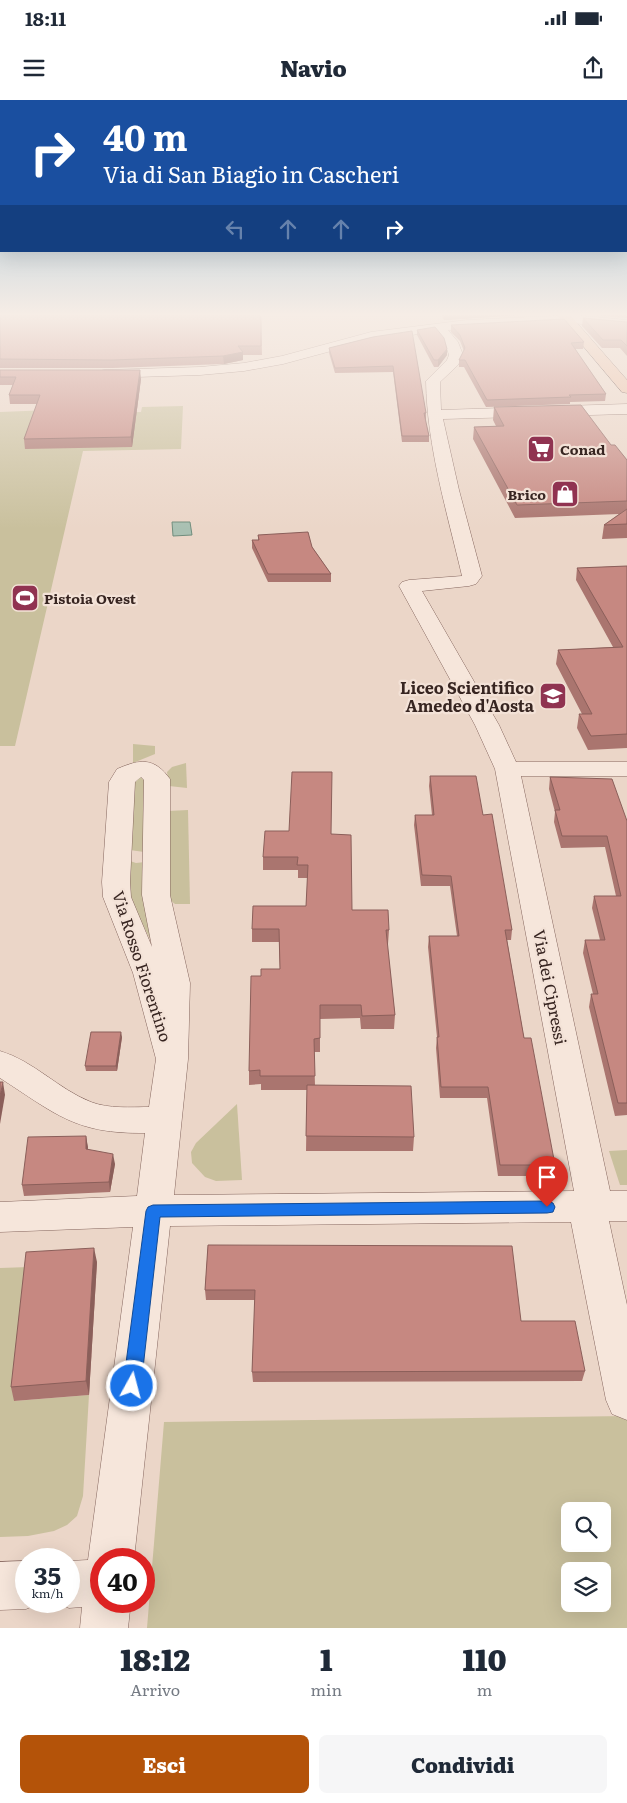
<!DOCTYPE html>
<html lang="it">
<head>
<meta charset="utf-8">
<style>
  :root { --surface:#fff; --page:#f6f6f7; --text:#1f2937; --muted:#747a83; --accent:#b45309 }
  body { margin:0; font-family:Literata,serif; background:var(--page); color:var(--text); height:100vh; display:flex; flex-direction:column; font-size:19px; white-space:nowrap }
  * { box-sizing:border-box; margin:0 }
  p { font-size:16px; color:var(--muted) }
  .icon { flex:none; width:28px; height:28px; fill:none; stroke:currentColor; stroke-width:2; stroke-linecap:round; stroke-linejoin:round }
  .map { position:relative; height:1528px; overflow:hidden }
  .sheet { display:flex; flex-direction:column; background:var(--surface); flex:1 }
  .sheet>* { flex:none }
  .hud { position:absolute; left:0px; top:0px; width:628px; height:152px; box-shadow:0 5px 20px #0002; background:#1a4fa0; color:#fff; overflow:hidden }
  .tools { position:absolute; left:561px; top:1402px; display:grid; gap:10px }
  .tools a { display:grid; place-items:center; width:50px; height:50px; border-radius:8px; background:var(--surface); box-shadow:0 5px 20px #0002; font-size:25px }
  .speed { position:absolute; left:15px; top:1448px; display:flex; gap:10px; font-size:25px; font-weight:700; text-align:center }
  .speed>* { display:grid; place-content:center; width:65px; height:65px; border-radius:50%; background:var(--surface); box-shadow:0 5px 20px #0002; line-height:1 }
  .speed small { font-size:12px; font-weight:400 }
  .speed .limit { border:8px solid #d22; background:#fff; color:#111 }
  .pin { position:absolute; display:grid; place-items:center; width:42px; height:42px; color:#fff; margin:-51px -21px; border-radius:50% 50% 50% 0; rotate:-45deg; box-shadow:0 0 5px #0007 }
  .pin .icon { rotate:45deg }
  .me { position:absolute; width:55px; margin:-28px; rotate:7deg; stroke-linejoin:round; filter:drop-shadow(0 0 4px #0008) }
  .turn { display:flex; align-items:center; gap:18px; height:105px; padding:0 20px; font-size:22px }
  .turn .icon { width:65px; height:65px; stroke-width:2.5 }
  .turn b { display:block; font-size:35px; line-height:42px }
  .lanes { display:flex; align-items:center; height:48px; padding:0 20px; background:#0003; justify-content:center; gap:25px; direction:ltr }
  .lanes .off { opacity:.35 }
  .eta { display:flex; justify-content:space-evenly; align-items:center; height:85px; text-align:center }
  .eta b { font-size:30px; font-weight:800; line-height:35px }
  .action { display:flex; gap:10px; margin-top:auto; padding:10px 20px }
  .action a { flex:1; height:58px; border-radius:8px; background:var(--accent); color:#fff; font-size:20px; font-weight:800; line-height:58px; text-align:center }
  .action a+a { background:var(--page); color:var(--text) }
  .status { display:flex; justify-content:space-between; align-items:center; height:35px; padding:0 25px; background:var(--surface); direction:ltr }
  .status svg { height:14px; fill:currentColor }
  header { display:flex; justify-content:space-between; align-items:center; height:65px; padding:0 20px; background:var(--surface); font-size:22px; font-weight:800 }
  .map>svg:first-child { display:block }
</style>
</head>
<body>
<div class="status"><b>18:11</b><svg viewBox="0 0 49 12"><path d="M0 12V9h3v3zM5 12V6h3v6zM10 12V3h3v9zM15 12V0h3v12zM26 1h20v11H26zM47 4h2v5h-2z"/></svg></div>
<header><svg class="icon" aria-label="menu" viewBox="0 0 24 24"><path d="M4 6h16M4 12h16M4 18h16"/></svg>Navio<svg class="icon" aria-label="share" viewBox="0 0 24 24"><path d="M12 15V3M7 8l5-5 5 5M5 13v7h14v-7"/></svg></header>
<div class="map">
<svg width="627" height="1528" viewBox="0 0 627 1528">
  <rect width="100%" height="100%" fill="#ebd6c8"/>
  <g fill="#c9c09d" fill-rule="evenodd">
    <path d="M183,306l-2,43 -98,2 -68,295h-15v-334l101,-4v5l40,-1 1,-5z"/>
    <path d="M133,644l22,2v8l-22,9z"/>
    <path d="M186,663l1,25 -18,-2 -2,-14 5,-5z"/>
    <path d="M146,674l-2,78 -14,-2 2,-71z"/>
    <path d="M188,710l2,94h-15l-5,-4 -2,-89z"/>
    <path d="M130,761l6,2 9,-1 17,101 -29,-58 -4,-17z"/>
    <path d="M237,1004l5,76 -26,1 -11,-4 -13,-14 -1,-11 5,-9z"/>
    <path d="M627,1050v35h-7l-11,-34z"/>
    <path d="M29,1167l-14,134 74,-6 -6,101 -6,20 -10,9 -13,6 -26,5 -28,1v-269z"/>
    <path d="M627,1316v212h-480l17,-206zM570,1411h32v33h-32zM570,1471h32v33h-32z"/>
  </g>
  <path fill="#a9c0b2" stroke="#708d7d" d="M172,422h18l2,13 -19,1z"/>
  <g fill="none" stroke-linecap="round" stroke-linejoin="round">
    <g stroke="#86675f" stroke-width="1">
      <g id="minor">
        <path d="M574,215l53,5v8l-56,-5 -123,7 10,12 5,13 -5,10 -18,17 1,28 186,-6v10l-184,5 16,71 23,86 -6,8 -7,2 -47,5 77,134 17,37h111v14h-106l89,415h17v30h-18l18,84v115l-15,-6 -6,-14 -35,-178 -401,4 -36,333h-33v42h30l-3,27h-48l2,-21 -13,1 -15,-7h15v-40l19,-1 45,-333 -133,5v-30l137,-6 8,-63c-70,1 -89,-19 -145,-55v-27c34,10 58,38 91,51 18,7 40,5 58,5l7,-48 -23,-86 -30,-76 -1,-15 7,-100 8,-13c23,-10 37,-12 53,10v116l20,88 -2,76 -14,136 400,-4 -79,-422 -20,-44 -76,-139 3,-4 7,-2 53,-4c-15,-64 -35,-129 -36,-195l21,-21 2,-5 -4,-12 -10,-11 -63,8 -89,24 -39,7 -44,4 -96,3 -5,-1 -2,-3 2,-3 5,-1 96,-3 44,-4 38,-7 89,-24 96,-12zM141,677l3,3 -2,115 10,52 -21,-50 -1,-15 5,-100z"/>
        <path d="M26,1461v40l17,1 -17,7 -26,1v-48z"/>
      </g>
    </g>
    <g stroke="#543732" stroke-width="1">
      <path id="major" d="M557,215h13l57,65v13l-5,-1z"/>
    </g>
    <use href="#minor" fill="#f6e6db" fill-rule="evenodd"/>
    <use href="#major" fill="#ebbea4" fill-rule="evenodd"/>
  </g>
  <g fill="#aa756f">
    <path d="M0,215h261l1,40h-19v5l-19,4 -111,4h-113z"/>
    <path d="M441,215h80l-77,5z"/>
    <path d="M590,215h37v3z"/>
    <path d="M583,218l44,4v34l-7,-8h-18l-20,-22z"/>
    <path d="M451,225l133,17 -1,7h-8l31,45 -1,7 -35,1v2l-84,3 -22,-40h-5v-7l5,-9 -4,-10 -9,-9z"/>
    <path d="M417,230l30,25 -9,12h-4l-17,-32z"/>
    <path d="M373,237l53,76v6h-1l4,17v6h-27l-9,-70 -58,1 -6,-20v-5z"/>
    <path d="M0,270l141,9 -9,68 -107,2 -1,-10 13,-35h-27l-1,-9 4,-10h-13z"/>
    <path d="M494,307l117,38 16,15v78l-25,1 2,-14 15,-11 -104,4 -42,-79 1,-12 22,-1 -3,-6z"/>
    <path d="M258,435l54,12 19,27v8h-63l-16,-34v-8h6z"/>
    <path d="M627,466v182l-39,2 -11,-22 2,-14h3l-26,-50 2,-14 55,-3 -37,-67 1,-12z"/>
    <path d="M430,676l53,39 29,115 -1,10h-4l17,98 31,127 -2,11h-55l-11,-78h-47l-4,-50 1,-11 -9,-90 1,-11h28l-7,-50h-29l-7,-61 1,-10h17l-3,-29z"/>
    <path d="M550,677l77,44v294l-12,1 -26,-109 2,-13h2l-10,-41 2,-13h15l-8,-32 2,-12h22l-11,-49 -44,1 -7,-26 1,-10 -6,-23z"/>
    <path d="M332,734l20,76 37,20 -1,14h-1l8,71 -1,14h-33l-1,-11 -40,1v33h-6l1,33 99,52 -1,14h-107l1,-61h-46v-6l-12,1v-14l12,-95 19,-7 -1,-27h-27v-13l54,-23 2,-28h-10v-8h-35v-13z"/>
    <path d="M122,937l-5,34h-31l-1,-5z"/>
    <path d="M86,1036l2,14 27,14 -5,28 -86,4 -2,-11z"/>
    <path d="M208,1145l313,76 64,50 -3,10 -329,1 -1,-10 3,-72h-49l-1,-10z"/>
    <path d="M97,1162l-8,133 -75,6 -3,-14z"/>
  </g>
  <g fill="#8b5f5a">
    <path d="M444,215h77l-77,5z"/>
    <path d="M447,249v6l-9,12v-7z"/>
    <path d="M243,252v8l-19,4 -1,-8z"/>
    <path d="M140,270l1,9 -9,68 -1,-10z"/>
    <path d="M121,932l1,5 -5,34 -1,-5z"/>
    <path d="M3,982l2,13 -5,29v-28z"/>
    <path d="M86,1036l2,11 -1,13 -1,-11z"/>
    <path d="M113,1054l2,10 -5,28 -1,-10z"/>
    <path d="M94,1148l3,14 -8,133 -3,-14z"/>
  </g>
  <g fill="#c68881" stroke="#8b5f5a">
    <path d="M0,215h261v31h-23l5,6 -20,4 -111,4 -112,-1z"/>
    <path d="M583,218l44,4v24l-6,-6h-18z"/>
    <path d="M564,219l20,23 -13,1 35,51 -37,1 2,2 -84,3 -22,-40h-6l6,-12 -5,-13 -9,-10z"/>
    <path d="M435,227l9,11 3,11 -9,11h-4l-17,-30z"/>
    <path d="M412,231l14,82h-2l5,23h-27l-9,-70 -58,2 -6,-20 44,-11z"/>
    <path d="M0,270h140l-9,67 -107,2 16,-44h-31l7,-18h-16z"/>
    <path d="M581,305l30,40h4l12,15v41l-110,4 -43,-78 30,-1 -10,-19z"/>
    <path d="M627,409v15l-23,1z"/>
    <path d="M308,432l4,15 19,27h-63l-16,-34h7l-1,-5z"/>
    <path d="M627,466v168l-36,2 -12,-22h13l-34,-64 65,-3 -46,-79z"/>
    <path d="M292,672h40l-1,62 20,1 1,75h36l1,20h-3l9,85 -33,1 -1,-11h-41v33l-6,1 1,37h-55v-6l-11,1 2,-95h10v-7h19l-1,-40h-27l1,-23h53l2,-41h-11l1,-8h-35l2,-26h24z"/>
    <path d="M430,676h46l7,39 9,-1 20,116h-7l19,108h7l24,127h-55l-12,-78h-47l-4,-50h2l-10,-101h30l-8,-60 -29,-1 -7,-60h19z"/>
    <path d="M550,677l62,2 15,42v282h-9l-27,-109h7l-13,-54h20l-11,-44h27l-14,-60h-45l-7,-26h5z"/>
    <path d="M91,932h30l-5,34h-31z"/>
    <path d="M0,982h3l-3,14z"/>
    <path d="M307,985l104,1 3,51 -108,-1z"/>
    <path d="M86,1036v13l27,5 -4,28 -87,3 6,-48z"/>
    <path d="M208,1145l304,1 9,75h54l10,50 -333,1 3,-82h-50z"/>
    <path d="M94,1148l-8,133 -75,6 15,-135z"/>
  </g>
  <linearGradient id="sky" x2="0" y2="1"><stop stop-color="#8fb9d2"/><stop offset="0.5" stop-color="#f6ede6"/><stop offset="1" stop-color="#f6ede6" stop-opacity="0"/></linearGradient>
  <rect width="627" height="429" fill="url(#sky)"/>
  <path fill="#1a73e8" stroke="#114b97" d="M547,1101l6,2 2,4 -2,5 -6,1 -387,4 -19,169 -3,5 -6,3 -6,-3 -3,-5 23,-175 2,-4 5,-2z"/>
  <defs>
    <g id="supermarket-square" transform="scale(1.4375)"><rect x="-9" y="-9" width="18" height="18" rx="4" fill="#903351" stroke="#f3e2d7"/><path d="M-6-5.5h2.5l.6 2H6L4.5 2H-2.5L-4.4-4H-6ZM-1.5 3.2a1.3 1.3 0 1 0 .1 0ZM3 3.2a1.3 1.3 0 1 0 .1 0Z" fill="#fff"/></g>
    <g id="shop-square" transform="scale(1.4375)"><rect x="-9" y="-9" width="18" height="18" rx="4" fill="#903351" stroke="#f3e2d7"/><path d="M-5-2.5h2.3a2.7 3.5 0 0 1 5.4 0H5L5.5 6h-11ZM-1.5-2.5h3a1.5 2.3 0 0 0-3 0Z" fill="#fff"/></g>
    <g id="stadium-square" transform="scale(1.4375)"><rect x="-9" y="-9" width="18" height="18" rx="4" fill="#903351" stroke="#f3e2d7"/><path d="M0-5a6.5 5 0 1 0 0 10a6.5 5 0 1 0 0-10ZM-3.5-1.8h7v3.6h-7Z" fill="#fff"/></g>
    <g id="school-square" transform="scale(1.4375)"><rect x="-9" y="-9" width="18" height="18" rx="4" fill="#903351" stroke="#f3e2d7"/><path d="M0-5L7-2L0 1L-7-2ZM-4 1L0 2.5L4 1V4Q0 6-4 4Z" fill="#fff"/></g>
  </defs>
  <g fill-rule="evenodd">
    <use href="#supermarket-square" x="541" y="349"/>
    <use href="#shop-square" x="565" y="394"/>
    <use href="#stadium-square" x="25" y="498"/>
    <use href="#school-square" x="553" y="596"/>
  </g>
  <g text-anchor="middle" dominant-baseline="central" stroke-width="4.5" stroke-linejoin="round" paint-order="stroke">
    <g font-size="14" font-weight="bold" fill="#372521" stroke="#f3e2d7" text-anchor="start">
      <text x="560" y="349">Conad</text>
      <text x="546" y="394" text-anchor="end">Brico</text>
      <text x="44" y="498">Pistoia Ovest</text>
    </g>
    <g font-size="16" font-weight="bold" fill="#372521" stroke="#f3e2d7" text-anchor="end">
      <text x="534" y="587">Liceo Scientifico<tspan x="534" dy="18">Amedeo d'Aosta</tspan></text>
    </g>
    <g font-size="16" fill="#372521" stroke="#f3e2d7">
      <text transform="translate(143 866) rotate(72)">Via Rosso Fiorentino</text>
      <text transform="translate(551 887) rotate(79)">Via dei Cipressi</text>
    </g>
  </g>
</svg>
<div class="tools">
<a><svg class="icon" aria-label="search" viewBox="0 0 24 24"><circle cx="10" cy="10" r="6"/><path d="M15 15l6 6"/></svg></a>
<a><svg class="icon" aria-label="layers" viewBox="0 0 24 24"><path d="M12 4l9 5-9 5-9-5zM3 14l9 5 9-5"/></svg></a>
</div>
<div class="speed"><div>35<small>km/h</small></div><div class="limit">40</div></div>
<div class="pin" style="left:547px;top:1107px;background:#d93025"><svg class="icon" aria-label="arrive" viewBox="0 0 24 24"><path d="M6 21V4h12l-3 4 3 4H6"/></svg></div>
<svg class="me" style="left:132px;top:1286px" viewBox="-20 -20 40 40"><circle r="17" fill="#1a73e8" stroke="#fff" stroke-width="3"/><path d="M0-11L8 9 0 5-8 9z" fill="#fff"/></svg>
<div class="hud">
<div class="turn"><svg class="icon" aria-label="right" viewBox="0 0 24 24"><path d="M7 20v-9h11M14 6l5 5-5 5"/></svg><div><b>40 m</b>Via di San Biagio in Cascheri</div></div>
<div class="lanes"><svg class="icon off" aria-label="left" viewBox="0 0 24 24"><path d="M17 20v-9H6M10 6l-5 5 5 5"/></svg><svg class="icon off" aria-label="ahead" viewBox="0 0 24 24"><path d="M12 20V5M6 11l6-6 6 6"/></svg><svg class="icon off" aria-label="ahead" viewBox="0 0 24 24"><path d="M12 20V5M6 11l6-6 6 6"/></svg><svg class="icon" aria-label="right" viewBox="0 0 24 24"><path d="M7 20v-9h11M14 6l5 5-5 5"/></svg></div>
</div>
</div>
<section class="sheet">
<div class="eta">
<div><b>18:12</b><p>Arrivo</p></div>
<div><b>1</b><p>min</p></div>
<div><b>110</b><p>m</p></div>
</div>
<div class="action"><a>Esci</a><a>Condividi</a></div>
</section>
</body>
</html>
